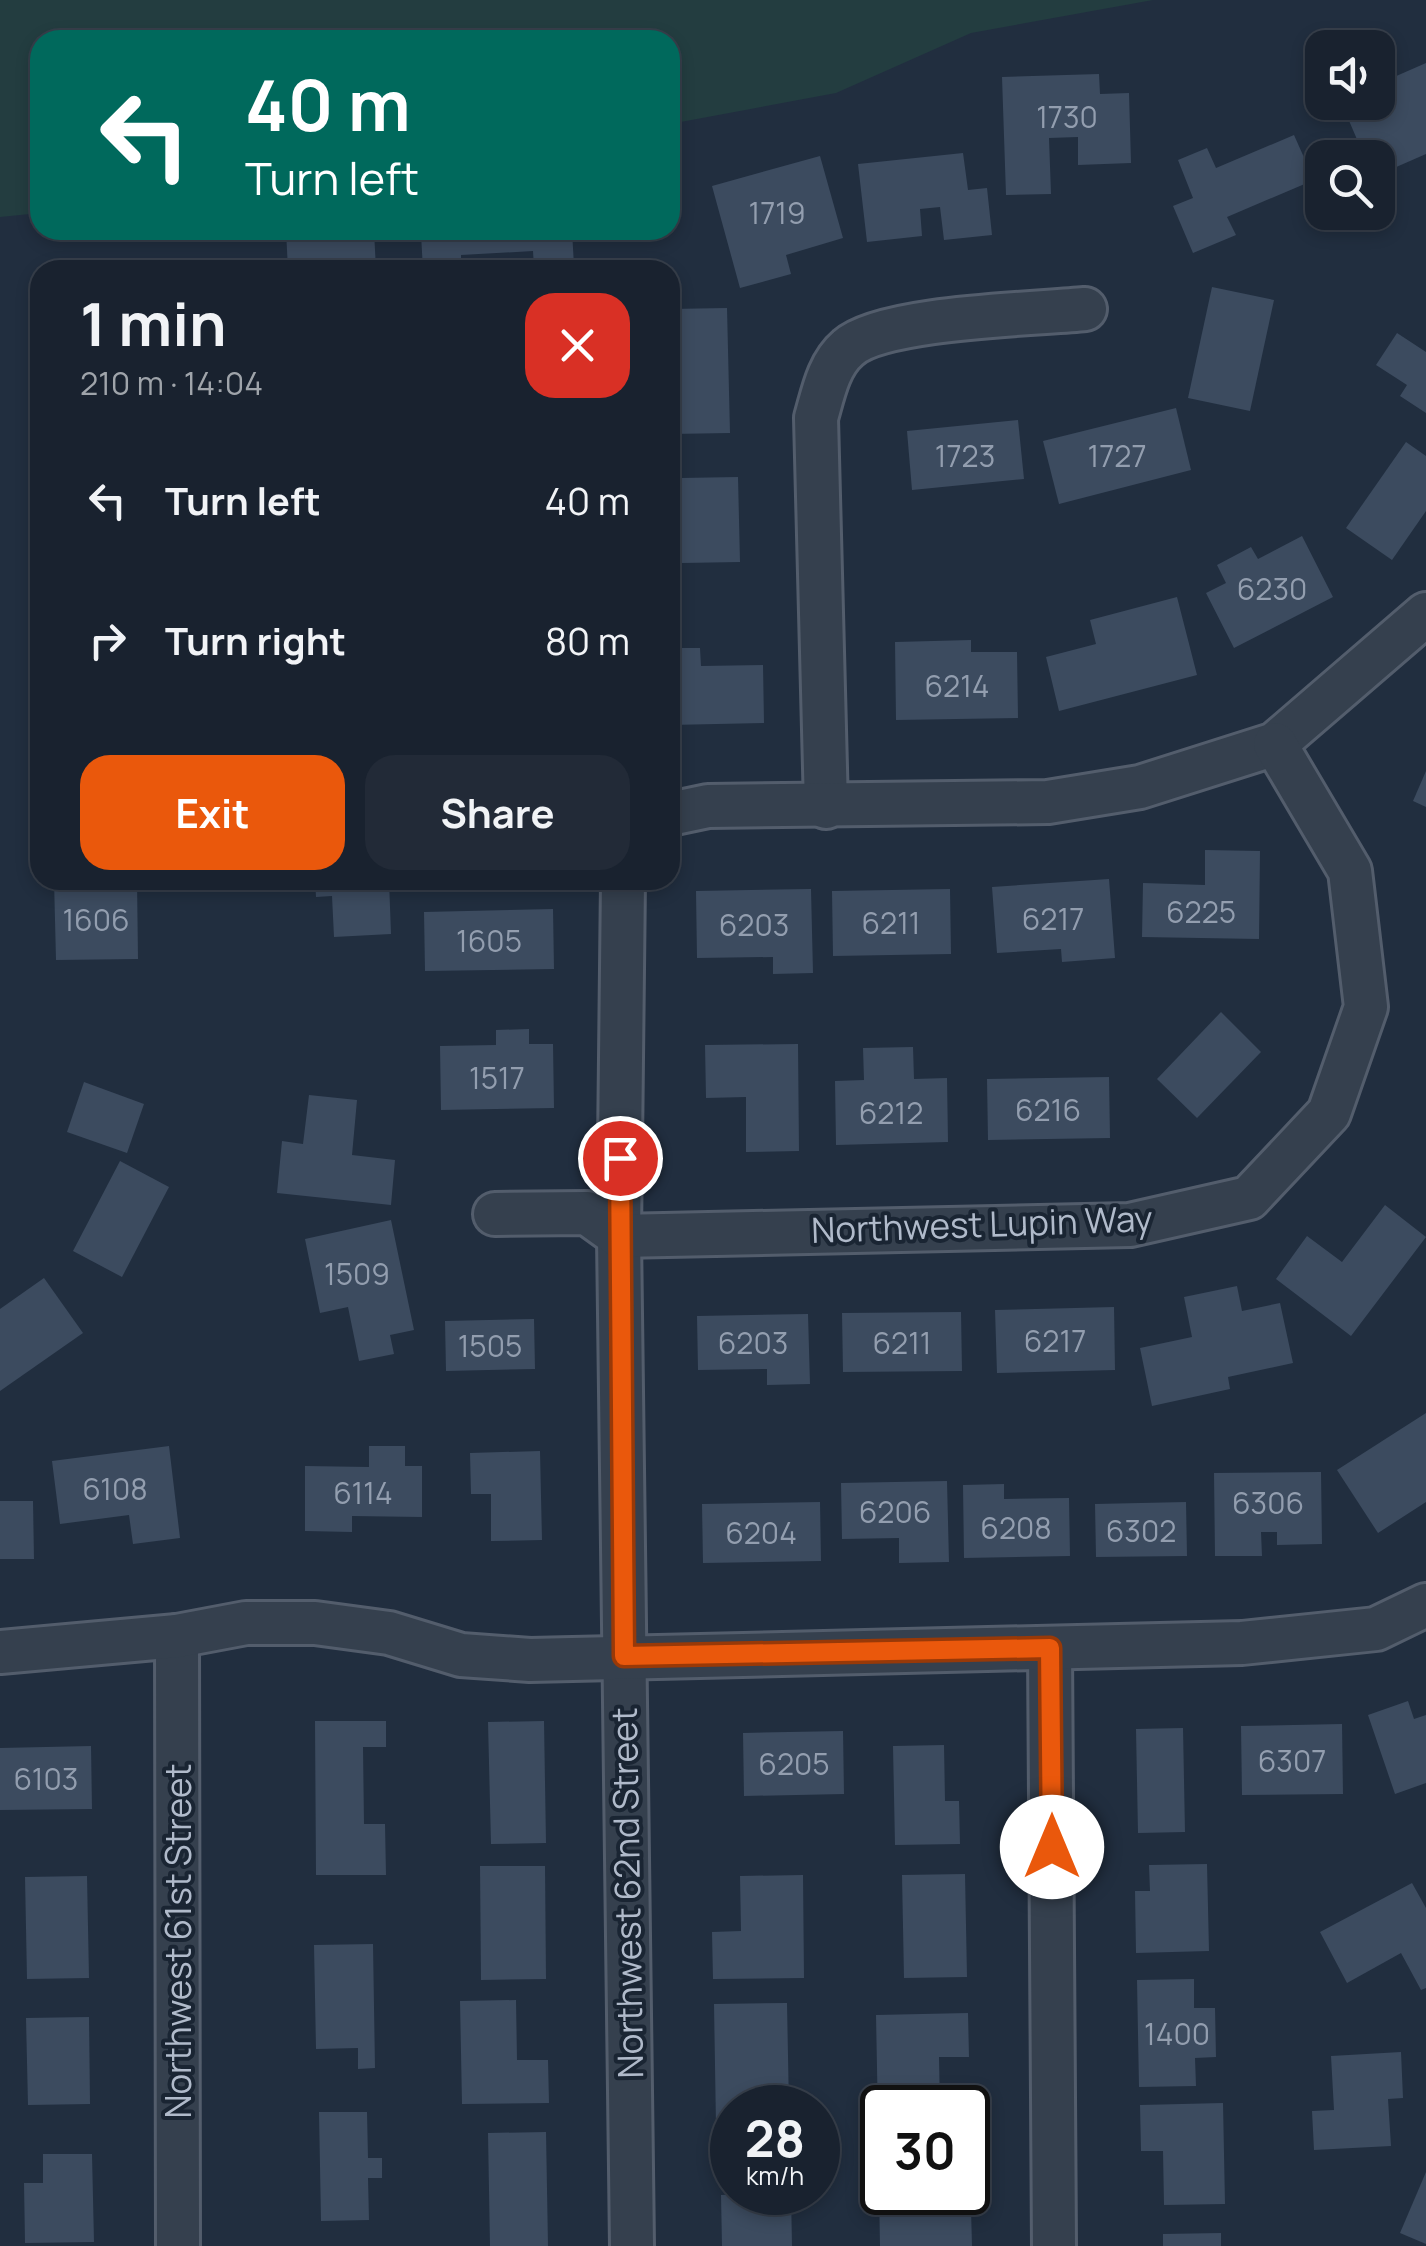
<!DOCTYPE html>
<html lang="en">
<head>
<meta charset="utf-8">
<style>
  :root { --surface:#19222f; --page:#222a37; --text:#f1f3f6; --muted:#9fa4aa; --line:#373f4b; --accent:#ea580c }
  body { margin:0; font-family:Manrope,sans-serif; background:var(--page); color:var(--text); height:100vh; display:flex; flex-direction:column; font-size:38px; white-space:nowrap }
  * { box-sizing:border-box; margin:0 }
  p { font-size:32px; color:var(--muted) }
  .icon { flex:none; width:55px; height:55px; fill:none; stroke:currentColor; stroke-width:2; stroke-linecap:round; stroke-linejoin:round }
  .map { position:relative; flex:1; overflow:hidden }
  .sheet { position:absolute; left:30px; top:260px; width:650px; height:630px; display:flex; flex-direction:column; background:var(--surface); border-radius:30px; box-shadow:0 5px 15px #0003,0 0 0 2px var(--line) }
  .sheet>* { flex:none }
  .banner { position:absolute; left:30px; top:30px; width:650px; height:210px; border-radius:30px; box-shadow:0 5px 15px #0003,0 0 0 2px var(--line); background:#00695c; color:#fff; overflow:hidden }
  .controls { position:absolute; left:1305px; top:30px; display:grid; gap:20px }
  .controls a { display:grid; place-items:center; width:90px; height:90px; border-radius:20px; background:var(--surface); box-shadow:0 5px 15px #0003,0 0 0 2px var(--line); font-size:50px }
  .speed { position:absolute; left:710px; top:2085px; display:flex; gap:20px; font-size:50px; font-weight:700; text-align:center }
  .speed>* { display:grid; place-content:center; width:130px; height:130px; border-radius:50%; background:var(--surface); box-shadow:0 5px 15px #0003,0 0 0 2px var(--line); line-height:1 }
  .speed small { font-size:25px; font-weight:400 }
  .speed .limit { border:5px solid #111; border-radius:15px; background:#fff; color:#111 }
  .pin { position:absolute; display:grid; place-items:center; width:85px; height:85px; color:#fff; margin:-42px; border:5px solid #fff; border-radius:50%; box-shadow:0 2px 10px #0007 }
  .me { position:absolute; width:110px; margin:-55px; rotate:0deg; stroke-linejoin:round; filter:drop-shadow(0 0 8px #0008) }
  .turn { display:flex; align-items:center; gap:35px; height:210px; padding:0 50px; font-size:45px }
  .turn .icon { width:130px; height:130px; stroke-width:2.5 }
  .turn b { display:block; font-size:70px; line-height:85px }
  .round { display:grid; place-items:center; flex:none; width:105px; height:105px; border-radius:30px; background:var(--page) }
  .head { display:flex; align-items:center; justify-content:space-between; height:170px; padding:0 50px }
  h1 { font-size:60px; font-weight:700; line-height:75px }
  .button { display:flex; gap:20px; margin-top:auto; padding:20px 50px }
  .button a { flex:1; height:115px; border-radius:30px; background:var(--accent); color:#fff; font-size:40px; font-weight:700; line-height:115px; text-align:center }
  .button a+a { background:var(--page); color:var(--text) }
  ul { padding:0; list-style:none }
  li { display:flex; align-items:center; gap:30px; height:140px; padding:0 50px }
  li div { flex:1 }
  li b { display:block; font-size:38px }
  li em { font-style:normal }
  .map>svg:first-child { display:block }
</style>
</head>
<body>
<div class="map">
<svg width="1426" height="2246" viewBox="0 0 1426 2246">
  <rect width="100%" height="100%" fill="#212e3f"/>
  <path fill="#233d40" d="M0,0h1153l-182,33 -135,60 -166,31v-84h-630v173l-40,4z"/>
  <g fill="#3c4b5f">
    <path d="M1426,63v91l-48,21v-17h-13l-24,-56h37v-18z"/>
    <path d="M1099,74l1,20 29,-1 2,70 -53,2v-28l-29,1 2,56 -45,1 -4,-118z"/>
    <path d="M1294,135l20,45 -87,37 9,18 -43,18 -20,-47 20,-8 -15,-38 29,-12 9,20z"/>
    <path d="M963,153l5,37 19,-2 5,47 -48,5 -4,-33 -20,2 2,27 -55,6 -9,-78z"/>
    <path d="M820,156l23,82 -57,17 5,19 -51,14 -28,-102z"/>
    <path d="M286,230h88l2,40h-88z"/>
    <path d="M458,230h114l2,36 -40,2 -1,-17 -72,4v15h-38l-2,-36z"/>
    <path d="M1212,287l62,13 -24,111 -62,-13z"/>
    <path d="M727,308l3,125 -59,1 -1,-125z"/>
    <path d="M1397,333l29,19v61l-26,-17 7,-11 -31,-20z"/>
    <path d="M38,356h2v51l-11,-2z"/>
    <path d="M1176,408l15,62 -132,34 -16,-63z"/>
    <path d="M1018,420l6,59 -112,11 -5,-59z"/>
    <path d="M1406,442l20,14v55l-34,49 -46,-32z"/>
    <path d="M738,477l2,85 -58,1 -1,-85z"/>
    <path d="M1302,536l31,61 -99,51 -28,-55 20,-10 -9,-18 34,-18 7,12z"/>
    <path d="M1177,597l20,78 -138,36 -13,-54 50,-13 -6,-24z"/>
    <path d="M971,640v12h46l1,66 -122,2 -1,-78z"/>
    <path d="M670,648h30l1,18 62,-1 1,58 -94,2z"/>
    <path d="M1426,771v36l-13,-6z"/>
    <path d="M1205,850l55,1 -1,88 -117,-2 1,-54 62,2z"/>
    <path d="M1109,879l6,79 -53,4 -1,-13 -64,4 -5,-66z"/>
    <path d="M54,880h83l1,79 -82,1z"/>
    <path d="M315,880h74l2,54 -57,3 -2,-41 -16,1z"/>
    <path d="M811,889l2,84 -40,1v-17l-76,1 -1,-67z"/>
    <path d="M950,889l1,65 -118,2 -1,-65z"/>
    <path d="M553,909l1,60 -129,2 -1,-59z"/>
    <path d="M1221,1012l40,40 -64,66 -40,-39z"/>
    <path d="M529,1029v15h24l1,64 -113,2 -1,-64 56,-1v-15z"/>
    <path d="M798,1044l1,107 -53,1v-55l-40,1 -1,-53z"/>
    <path d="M913,1047l1,32 33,-1 1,64 -112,3 -1,-64 29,-1 -1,-32z"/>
    <path d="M1109,1077l1,61 -122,2 -1,-61z"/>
    <path d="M84,1082l60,22 -17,49 -60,-21z"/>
    <path d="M309,1095l48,5 -5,55 43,5 -4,45 -114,-12 5,-52 21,3z"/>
    <path d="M120,1161l49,26 -47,90 -49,-26z"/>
    <path d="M1385,1205l41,32 -75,99 -75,-57 31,-43 35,26z"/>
    <path d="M391,1220l23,110 -24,5 4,19 -35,7 -11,-54 -28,6 -15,-74z"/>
    <path d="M44,1278l39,55 -83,58v-82z"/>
    <path d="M1237,1286l5,25 38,-8 13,60 -65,14 2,12 -78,17 -12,-58 52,-11 -8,-40z"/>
    <path d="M1114,1307l1,63 -118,3 -2,-63z"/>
    <path d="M961,1312l1,59 -119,1 -1,-59z"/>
    <path d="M808,1314l2,70 -43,1v-16l-69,1 -1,-54z"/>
    <path d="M534,1319l1,50 -89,2 -1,-50z"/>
    <path d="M1426,1413v89l-48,31 -41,-63z"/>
    <path d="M169,1446l11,92 -47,6 -4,-29 -69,9 -8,-63z"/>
    <path d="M369,1446h36v20h17v51l-70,-1v16l-47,-1v-65l64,1z"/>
    <path d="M540,1451l2,89 -51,1v-47h-20l-1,-41z"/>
    <path d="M1321,1472l1,72 -45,1v-13h-16l1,24h-47l-1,-83z"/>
    <path d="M947,1481l2,81 -50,1v-25l-57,1 -1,-56z"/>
    <path d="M1004,1484v15l65,-1 1,58 -106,2 -1,-73z"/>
    <path d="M0,1501h33l1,58h-34z"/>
    <path d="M820,1502l1,59 -118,2 -1,-59z"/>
    <path d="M1186,1502l1,54 -91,1 -1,-53z"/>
    <path d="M1408,1701l6,18 12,-4v68l-31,11 -27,-79z"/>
    <path d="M315,1721h71v26h-23l1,77h21l1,51h-70z"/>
    <path d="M544,1721l2,122 -55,1 -3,-122z"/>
    <path d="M1342,1724l1,70 -101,1 -1,-69z"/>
    <path d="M1183,1728l2,104 -47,1 -2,-104z"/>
    <path d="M843,1731l1,63 -100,2 -1,-63z"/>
    <path d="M944,1745l1,56h14l1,43 -65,1 -2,-99z"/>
    <path d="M91,1746l1,63 -92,1v-62z"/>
    <path d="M1207,1864l2,87 -73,2 -1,-62h15l-1,-26z"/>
    <path d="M480,1866h65l1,113 -65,1z"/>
    <path d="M965,1874l2,103 -63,1 -2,-103z"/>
    <path d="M803,1875l1,103 -91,1 -1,-47 29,-1 -1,-55z"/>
    <path d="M87,1876l2,102 -62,1 -2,-102z"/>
    <path d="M1412,1883l14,25v80l-5,2 -20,-37 -54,30 -27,-51z"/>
    <path d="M373,1944l2,124 -17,1v-21l-42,1 -2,-104z"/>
    <path d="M1194,1979v29h21l1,49 -21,1 1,28 -57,1 -2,-107z"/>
    <path d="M516,2000l1,60h31l1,43 -87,1 -2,-103z"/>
    <path d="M787,2003l2,105h-57v17l-16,1 -2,-122z"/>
    <path d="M968,2013l1,44h-30l1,51h-58v12h-4l-2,-105z"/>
    <path d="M89,2017l1,87 -62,1 -2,-87z"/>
    <path d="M1401,2052l2,46 -15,1 3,47 -77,4 -2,-39 22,-1 -3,-54z"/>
    <path d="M1223,2103l2,101 -61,1 -1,-54h-22l-1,-46z"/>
    <path d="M319,2112h48l1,46h14v20h-14l1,42 -48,1z"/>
    <path d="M546,2132l2,114h-58l-2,-113z"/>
    <path d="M43,2154h49l2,88 -69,1 -1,-60h19z"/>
    <path d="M1426,2172v72l-26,-11z"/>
    <path d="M791,2192l1,54h-70l-1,-51z"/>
    <path d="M879,2192h69v16h23l1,38h-92z"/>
    <path d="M1221,2233v13h-58v-12z"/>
  </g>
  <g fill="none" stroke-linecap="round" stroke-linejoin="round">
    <g stroke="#535d6c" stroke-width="48">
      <g id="street">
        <path d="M826,807l-10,-389c7,-24 12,-53 32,-70 34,-31 187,-34 237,-39"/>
        <path d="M670,814l38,-8 340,-4 92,-15 135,-43 151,-130"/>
        <path d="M623,880l-4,356 13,1010"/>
        <path d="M495,1214l92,-1 32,23 511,-11 119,-27 80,-85 37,-106 -16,-136 -75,-127"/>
        <path d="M177,1636l1,610"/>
        <path d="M1050,1648l4,598"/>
        <path d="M0,1652l177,-16 69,-13h69l74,10 72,22 69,5 712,-17 134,-14 50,-24"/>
      </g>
    </g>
    <use href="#street" stroke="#35404e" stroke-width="42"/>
  </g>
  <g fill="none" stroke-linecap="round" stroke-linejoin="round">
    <g stroke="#983908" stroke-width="25">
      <path id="route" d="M620,1158l4,498 426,-8 2,199"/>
    </g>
    <use href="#route" stroke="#ea580c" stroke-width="18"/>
  </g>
  <g text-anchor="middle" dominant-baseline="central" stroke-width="8" stroke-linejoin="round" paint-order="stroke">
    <g font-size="30" fill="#939eaf">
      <text x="1067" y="116">1730</text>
      <text x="777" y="212">1719</text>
      <text x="965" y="455">1723</text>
      <text x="1117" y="455">1727</text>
      <text x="1272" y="588">6230</text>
      <text x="957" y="685">6214</text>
      <text x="1201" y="911">6225</text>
      <text x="1053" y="918">6217</text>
      <text x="96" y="919">1606</text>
      <text x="891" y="922">6211</text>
      <text x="754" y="924">6203</text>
      <text x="489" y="940">1605</text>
      <text x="497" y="1077">1517</text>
      <text x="1048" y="1109">6216</text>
      <text x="891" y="1112">6212</text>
      <text x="357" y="1273">1509</text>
      <text x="1055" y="1340">6217</text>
      <text x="753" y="1342">6203</text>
      <text x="902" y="1342">6211</text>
      <text x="490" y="1345">1505</text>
      <text x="115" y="1488">6108</text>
      <text x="363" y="1492">6114</text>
      <text x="1268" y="1502">6306</text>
      <text x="895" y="1511">6206</text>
      <text x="1016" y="1527">6208</text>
      <text x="1141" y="1530">6302</text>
      <text x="761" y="1532">6204</text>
      <text x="1292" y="1760">6307</text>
      <text x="794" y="1763">6205</text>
      <text x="46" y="1778">6103</text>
      <text x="1177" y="2033">1400</text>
    </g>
    <g font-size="35" fill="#b0baca" stroke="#1a2533">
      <text transform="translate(982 1224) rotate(-2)">Northwest Lupin Way</text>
      <text transform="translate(627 1893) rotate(-91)">Northwest 62nd Street</text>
      <text transform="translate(178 1941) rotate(-90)">Northwest 61st Street</text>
    </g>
  </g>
</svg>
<div class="controls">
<a><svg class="icon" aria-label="sound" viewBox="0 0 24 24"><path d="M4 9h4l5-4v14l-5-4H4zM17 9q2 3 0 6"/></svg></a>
<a><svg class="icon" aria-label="search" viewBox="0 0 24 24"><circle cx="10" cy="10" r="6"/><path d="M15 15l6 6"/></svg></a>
</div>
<div class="speed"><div>28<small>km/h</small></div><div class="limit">30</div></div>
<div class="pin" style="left:620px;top:1158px;background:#d93025"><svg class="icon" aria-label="arrive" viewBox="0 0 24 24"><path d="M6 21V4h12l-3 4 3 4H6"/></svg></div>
<svg class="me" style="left:1052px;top:1847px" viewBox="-20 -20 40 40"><circle r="19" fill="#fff"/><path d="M0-13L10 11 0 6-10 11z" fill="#ea580c"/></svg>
<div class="banner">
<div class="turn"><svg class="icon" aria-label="left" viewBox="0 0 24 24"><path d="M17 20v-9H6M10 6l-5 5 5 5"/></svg><div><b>40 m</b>Turn left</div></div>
</div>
<section class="sheet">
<div class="head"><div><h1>1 min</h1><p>210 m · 14:04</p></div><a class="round" style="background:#d93025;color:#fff"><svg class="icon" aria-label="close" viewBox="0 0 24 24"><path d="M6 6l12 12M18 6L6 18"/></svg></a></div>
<ul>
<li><svg class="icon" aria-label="left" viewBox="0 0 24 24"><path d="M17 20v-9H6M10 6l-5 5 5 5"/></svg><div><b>Turn left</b></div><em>40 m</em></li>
<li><svg class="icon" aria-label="right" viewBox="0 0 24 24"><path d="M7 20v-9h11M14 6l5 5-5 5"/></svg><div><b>Turn right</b></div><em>80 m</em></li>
</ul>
<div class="button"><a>Exit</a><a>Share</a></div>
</section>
</div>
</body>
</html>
